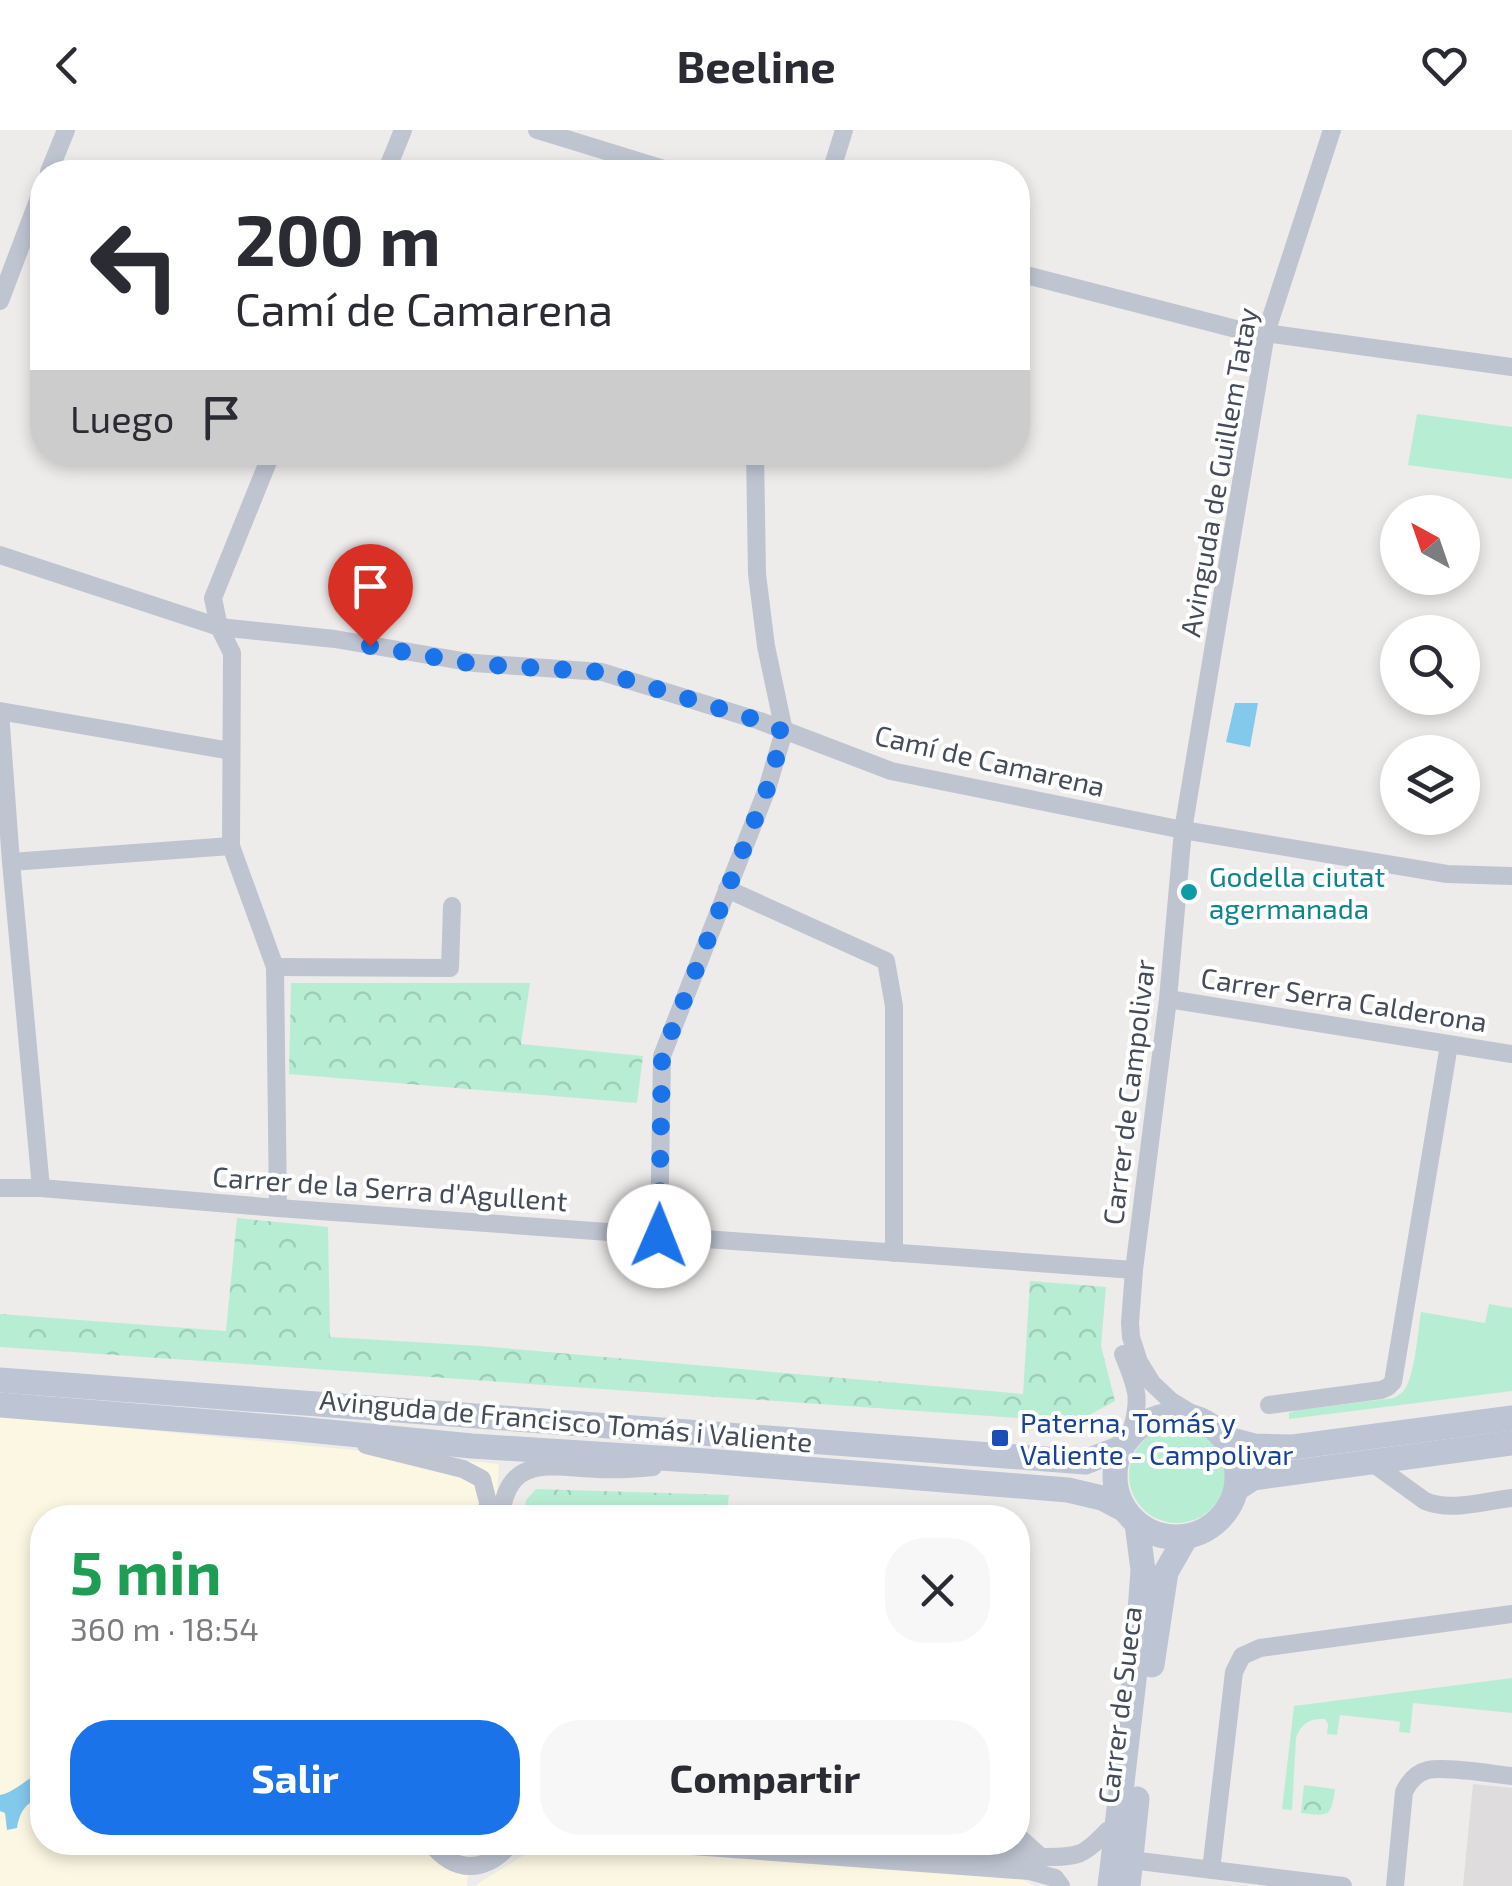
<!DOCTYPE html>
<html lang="es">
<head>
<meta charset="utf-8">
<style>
  :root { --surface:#fff; --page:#f7f7f7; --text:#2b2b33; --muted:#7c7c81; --accent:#1a73e8 }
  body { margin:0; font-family:"Exo 2",sans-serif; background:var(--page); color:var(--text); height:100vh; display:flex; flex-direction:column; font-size:38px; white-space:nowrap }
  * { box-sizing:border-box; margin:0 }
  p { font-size:32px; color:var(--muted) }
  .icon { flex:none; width:55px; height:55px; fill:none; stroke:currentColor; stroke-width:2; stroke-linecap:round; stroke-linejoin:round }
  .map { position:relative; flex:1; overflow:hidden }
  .sheet { position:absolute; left:30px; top:1375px; width:1000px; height:350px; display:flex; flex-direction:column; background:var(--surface); border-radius:40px; box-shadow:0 5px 15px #0003 }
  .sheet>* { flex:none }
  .guide { position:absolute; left:30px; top:30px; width:1000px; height:305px; border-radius:40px; box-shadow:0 5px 15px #0003; background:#fff; color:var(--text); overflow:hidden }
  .needle { width:65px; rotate:320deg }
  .fabs { position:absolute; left:1380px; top:365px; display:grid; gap:20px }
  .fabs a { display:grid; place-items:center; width:100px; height:100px; border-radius:50%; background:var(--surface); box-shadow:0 5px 15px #0003; font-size:50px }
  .pin { position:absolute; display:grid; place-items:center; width:85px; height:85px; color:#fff; margin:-102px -42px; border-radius:50% 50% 50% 0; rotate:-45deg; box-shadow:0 0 10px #0007 }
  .pin .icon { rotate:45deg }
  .me { position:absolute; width:110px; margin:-55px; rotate:1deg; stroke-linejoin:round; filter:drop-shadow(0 0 8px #0008) }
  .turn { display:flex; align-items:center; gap:35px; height:210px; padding:0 40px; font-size:45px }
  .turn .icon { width:130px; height:130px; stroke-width:2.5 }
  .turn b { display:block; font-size:70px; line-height:85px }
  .then { display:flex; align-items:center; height:95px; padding:0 40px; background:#0003; gap:20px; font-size:38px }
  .round { display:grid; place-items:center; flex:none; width:105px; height:105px; border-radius:40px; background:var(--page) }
  .headline { display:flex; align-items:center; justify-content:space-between; height:170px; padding:0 40px }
  h1 { font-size:60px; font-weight:700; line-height:75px; color:#1e9e55 }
  .action { display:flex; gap:20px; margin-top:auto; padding:20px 40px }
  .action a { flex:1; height:115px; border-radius:40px; background:var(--accent); color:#fff; font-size:40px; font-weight:700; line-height:115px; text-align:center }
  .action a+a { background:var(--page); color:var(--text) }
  header { display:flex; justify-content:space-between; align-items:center; height:130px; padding:0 40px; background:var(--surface); font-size:45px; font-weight:700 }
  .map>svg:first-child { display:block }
</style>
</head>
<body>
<header><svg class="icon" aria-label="back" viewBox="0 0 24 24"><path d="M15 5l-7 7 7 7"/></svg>Beeline<svg class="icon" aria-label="heart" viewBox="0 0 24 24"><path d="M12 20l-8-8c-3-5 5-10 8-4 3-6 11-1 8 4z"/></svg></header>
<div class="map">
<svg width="1512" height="1756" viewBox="0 0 1512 1756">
  <defs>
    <pattern id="park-crowns" width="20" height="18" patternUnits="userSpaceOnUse" patternTransform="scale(2.5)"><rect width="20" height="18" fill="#b7eed3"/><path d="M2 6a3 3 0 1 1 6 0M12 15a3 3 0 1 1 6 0" fill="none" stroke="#9fceb7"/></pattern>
  </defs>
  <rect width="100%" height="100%" fill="#eeebeb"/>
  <g fill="#fbf7e2">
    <path d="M0,1286l499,48 -4,53 -453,1v324l428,1 -3,43h-467z"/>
    <path d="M545,1712l476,36 12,8h-559z"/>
  </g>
  <path fill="#dfdcdd" d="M1473,1654l39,4v98h-49z"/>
  <g fill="#b7eed3">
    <path d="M1417,284l95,13v52l-104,-14z"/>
    <path d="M1489,1174l23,4v83l-223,28v-6l8,-3 97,-12c6,-4 9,-5 12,-11 9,-15 12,-56 15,-75l64,11z"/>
    <circle cx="1177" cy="1345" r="48"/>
    <path d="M1512,1548v35l-99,-10 -3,30 -11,-1 1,-10 -5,-1 -55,-6 -3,20 -10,-1 1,-10 -3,-5c-15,-1 -24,4 -29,19l-4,72 -10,-1 12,-103z"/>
  </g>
  <g fill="url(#park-crowns)">
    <path d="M291,853h239l-9,61 122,12 -6,47 -348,-29z"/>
    <path d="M237,1088l91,9 2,110 151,9 542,48 7,-113 76,6 -5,59 14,55 -39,21 -1076,-75v-33l226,17z"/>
    <path d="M536,1359l193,6 -3,22h-202l2,-17z"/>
    <path d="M1304,1655l31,4c-4,29 -6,27 -34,24z"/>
  </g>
  <g fill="#83c9ec">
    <path d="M1235,573h23l-8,44 -24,-5z"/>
    <path d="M42,1643v21c-15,10 -22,15 -25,34l-10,2 -2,-17 -5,-2v-16c18,-4 25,-17 42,-22z"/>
  </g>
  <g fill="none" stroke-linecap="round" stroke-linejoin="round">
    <g stroke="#bec5d1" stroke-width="18">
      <path d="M537,0l137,42"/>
      <path d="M49,42l17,-42"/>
      <path d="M386,42l17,-42"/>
      <path d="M831,42l13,-42"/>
      <path d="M1018,143l218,56 276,38"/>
      <path d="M0,171l42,-111"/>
      <path d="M272,322l-59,146 6,29 13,26 -1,193 44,121 3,241"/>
      <path d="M0,425l219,72 116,12 139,24 128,9 158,49 131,50 292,59 264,44 65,2"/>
      <path d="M0,581l231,40"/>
      <path d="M0,582l11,150 30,326"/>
      <path d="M11,732l220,-16"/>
      <path d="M727,759l159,72 8,45v247"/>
      <path d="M275,837l175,1 2,-62"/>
      <path d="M1168,869l344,55"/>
      <path d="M0,1058h41l237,20 856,62"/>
      <path d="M659,1106l3,-180 105,-267 17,-58 -18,-85 -9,-72 -2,-122"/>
      <path d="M1123,1224c14,35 19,44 7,81"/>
      <path d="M1269,1275l112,-15 7,-3 5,-5 56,-337"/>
      <path d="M1202,1290l-31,-19 -19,-18 -13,-21 -8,-25 -1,-14 4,-53 34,-271 15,-169 83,-497 66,-203"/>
      <path d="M366,1315l97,24 19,10 6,23 -1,16"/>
      <path d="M1371,1332l54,39c26,11 59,0 87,-3"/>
      <path d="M501,1388c5,-64 49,-51 96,-49 20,1 37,0 56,-2"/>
      <path d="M1018,1709h3l20,18"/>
      <path d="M430,1712c25,33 57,31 82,0"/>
      <path d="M638,1712l392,29 25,7 6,8"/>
      <path d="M840,1712l201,15c35,0 41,1 66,-26"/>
      <path d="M1131,1730l212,26"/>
      <path d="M1211,1740l23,-198 8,-16 18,-8 252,-34"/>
      <path d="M1395,1756l9,-94c5,-11 12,-19 24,-22 16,-4 65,4 84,6"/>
    </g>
    <g stroke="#bdc5d5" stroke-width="25">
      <path d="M0,1250l1085,82 36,-14"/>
      <path d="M0,1275l298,24 174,17 234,15 362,29 34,8 21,11"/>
      <circle cx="1176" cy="1346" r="61"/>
      <path d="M1224,1308l31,8 38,1 219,-29"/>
      <path d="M1236,1359l17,-11 259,-35"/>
      <path d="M1152,1535l14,-93 20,-35"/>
      <path d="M1110,1756l27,-232 6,-84 -6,-46"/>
      <path d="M1128,1756l9,-87"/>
    </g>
  </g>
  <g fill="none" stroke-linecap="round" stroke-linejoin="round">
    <path stroke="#1a73e8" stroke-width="18" stroke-dasharray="0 32.4" d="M370,516l104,18 128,8 158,49 24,11 -17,57 -105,267 -3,180"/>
  </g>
  <circle fill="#0f9aa8" stroke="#fff" stroke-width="4" cx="1189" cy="762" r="10"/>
  <rect fill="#1a4fb4" stroke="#fff" stroke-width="4" x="990" y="1298" width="20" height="20" rx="5"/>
  <g text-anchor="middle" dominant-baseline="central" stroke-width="8" stroke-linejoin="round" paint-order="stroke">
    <g font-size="28" fill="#444c59" stroke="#fff">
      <text transform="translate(1218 342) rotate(-80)">Avinguda de Guillem Tatay</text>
      <text transform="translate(990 630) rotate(13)">Camí de Camarena</text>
      <text transform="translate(1344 869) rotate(9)">Carrer Serra Calderona</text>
      <text transform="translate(1128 962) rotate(-83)">Carrer de Campolivar</text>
      <text transform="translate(390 1058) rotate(4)">Carrer de la Serra d'Agullent</text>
      <text transform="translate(566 1290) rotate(5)">Avinguda de Francisco Tomás i Valiente</text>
      <text transform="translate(1119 1575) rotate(-83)">Carrer de Sueca</text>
    </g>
    <g font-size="28" fill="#0d838f" stroke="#fff" text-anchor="start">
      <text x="1209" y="746">Godella ciutat<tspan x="1209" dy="32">agermanada</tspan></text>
    </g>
    <g font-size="28" fill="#164399" stroke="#fff" text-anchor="start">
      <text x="1020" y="1292">Paterna, Tomás y<tspan x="1020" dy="32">Valiente - Campolivar</tspan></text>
    </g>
  </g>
</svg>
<div class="fabs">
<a><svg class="needle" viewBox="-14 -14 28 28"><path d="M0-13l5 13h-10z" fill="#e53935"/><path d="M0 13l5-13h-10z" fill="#7c7c81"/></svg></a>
<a><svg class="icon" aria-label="search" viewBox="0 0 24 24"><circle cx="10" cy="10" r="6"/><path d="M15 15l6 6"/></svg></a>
<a><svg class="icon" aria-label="layers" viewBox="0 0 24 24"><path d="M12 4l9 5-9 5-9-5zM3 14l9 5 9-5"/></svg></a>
</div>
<div class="pin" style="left:370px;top:516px;background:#d93025"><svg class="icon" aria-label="arrive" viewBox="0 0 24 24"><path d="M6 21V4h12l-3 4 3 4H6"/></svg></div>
<svg class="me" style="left:659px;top:1106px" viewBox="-20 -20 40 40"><circle r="19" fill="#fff"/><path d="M0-13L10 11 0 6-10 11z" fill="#1a73e8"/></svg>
<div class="guide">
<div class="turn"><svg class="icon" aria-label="left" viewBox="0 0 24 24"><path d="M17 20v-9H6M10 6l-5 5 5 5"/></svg><div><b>200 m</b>Camí de Camarena</div></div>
<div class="then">Luego<svg class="icon" aria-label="arrive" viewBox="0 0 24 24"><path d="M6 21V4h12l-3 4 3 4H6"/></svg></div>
</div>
<section class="sheet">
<div class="headline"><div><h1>5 min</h1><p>360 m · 18:54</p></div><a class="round"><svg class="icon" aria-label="close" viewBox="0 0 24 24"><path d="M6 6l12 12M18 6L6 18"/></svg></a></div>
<div class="action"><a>Salir</a><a>Compartir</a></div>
</section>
</div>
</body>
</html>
